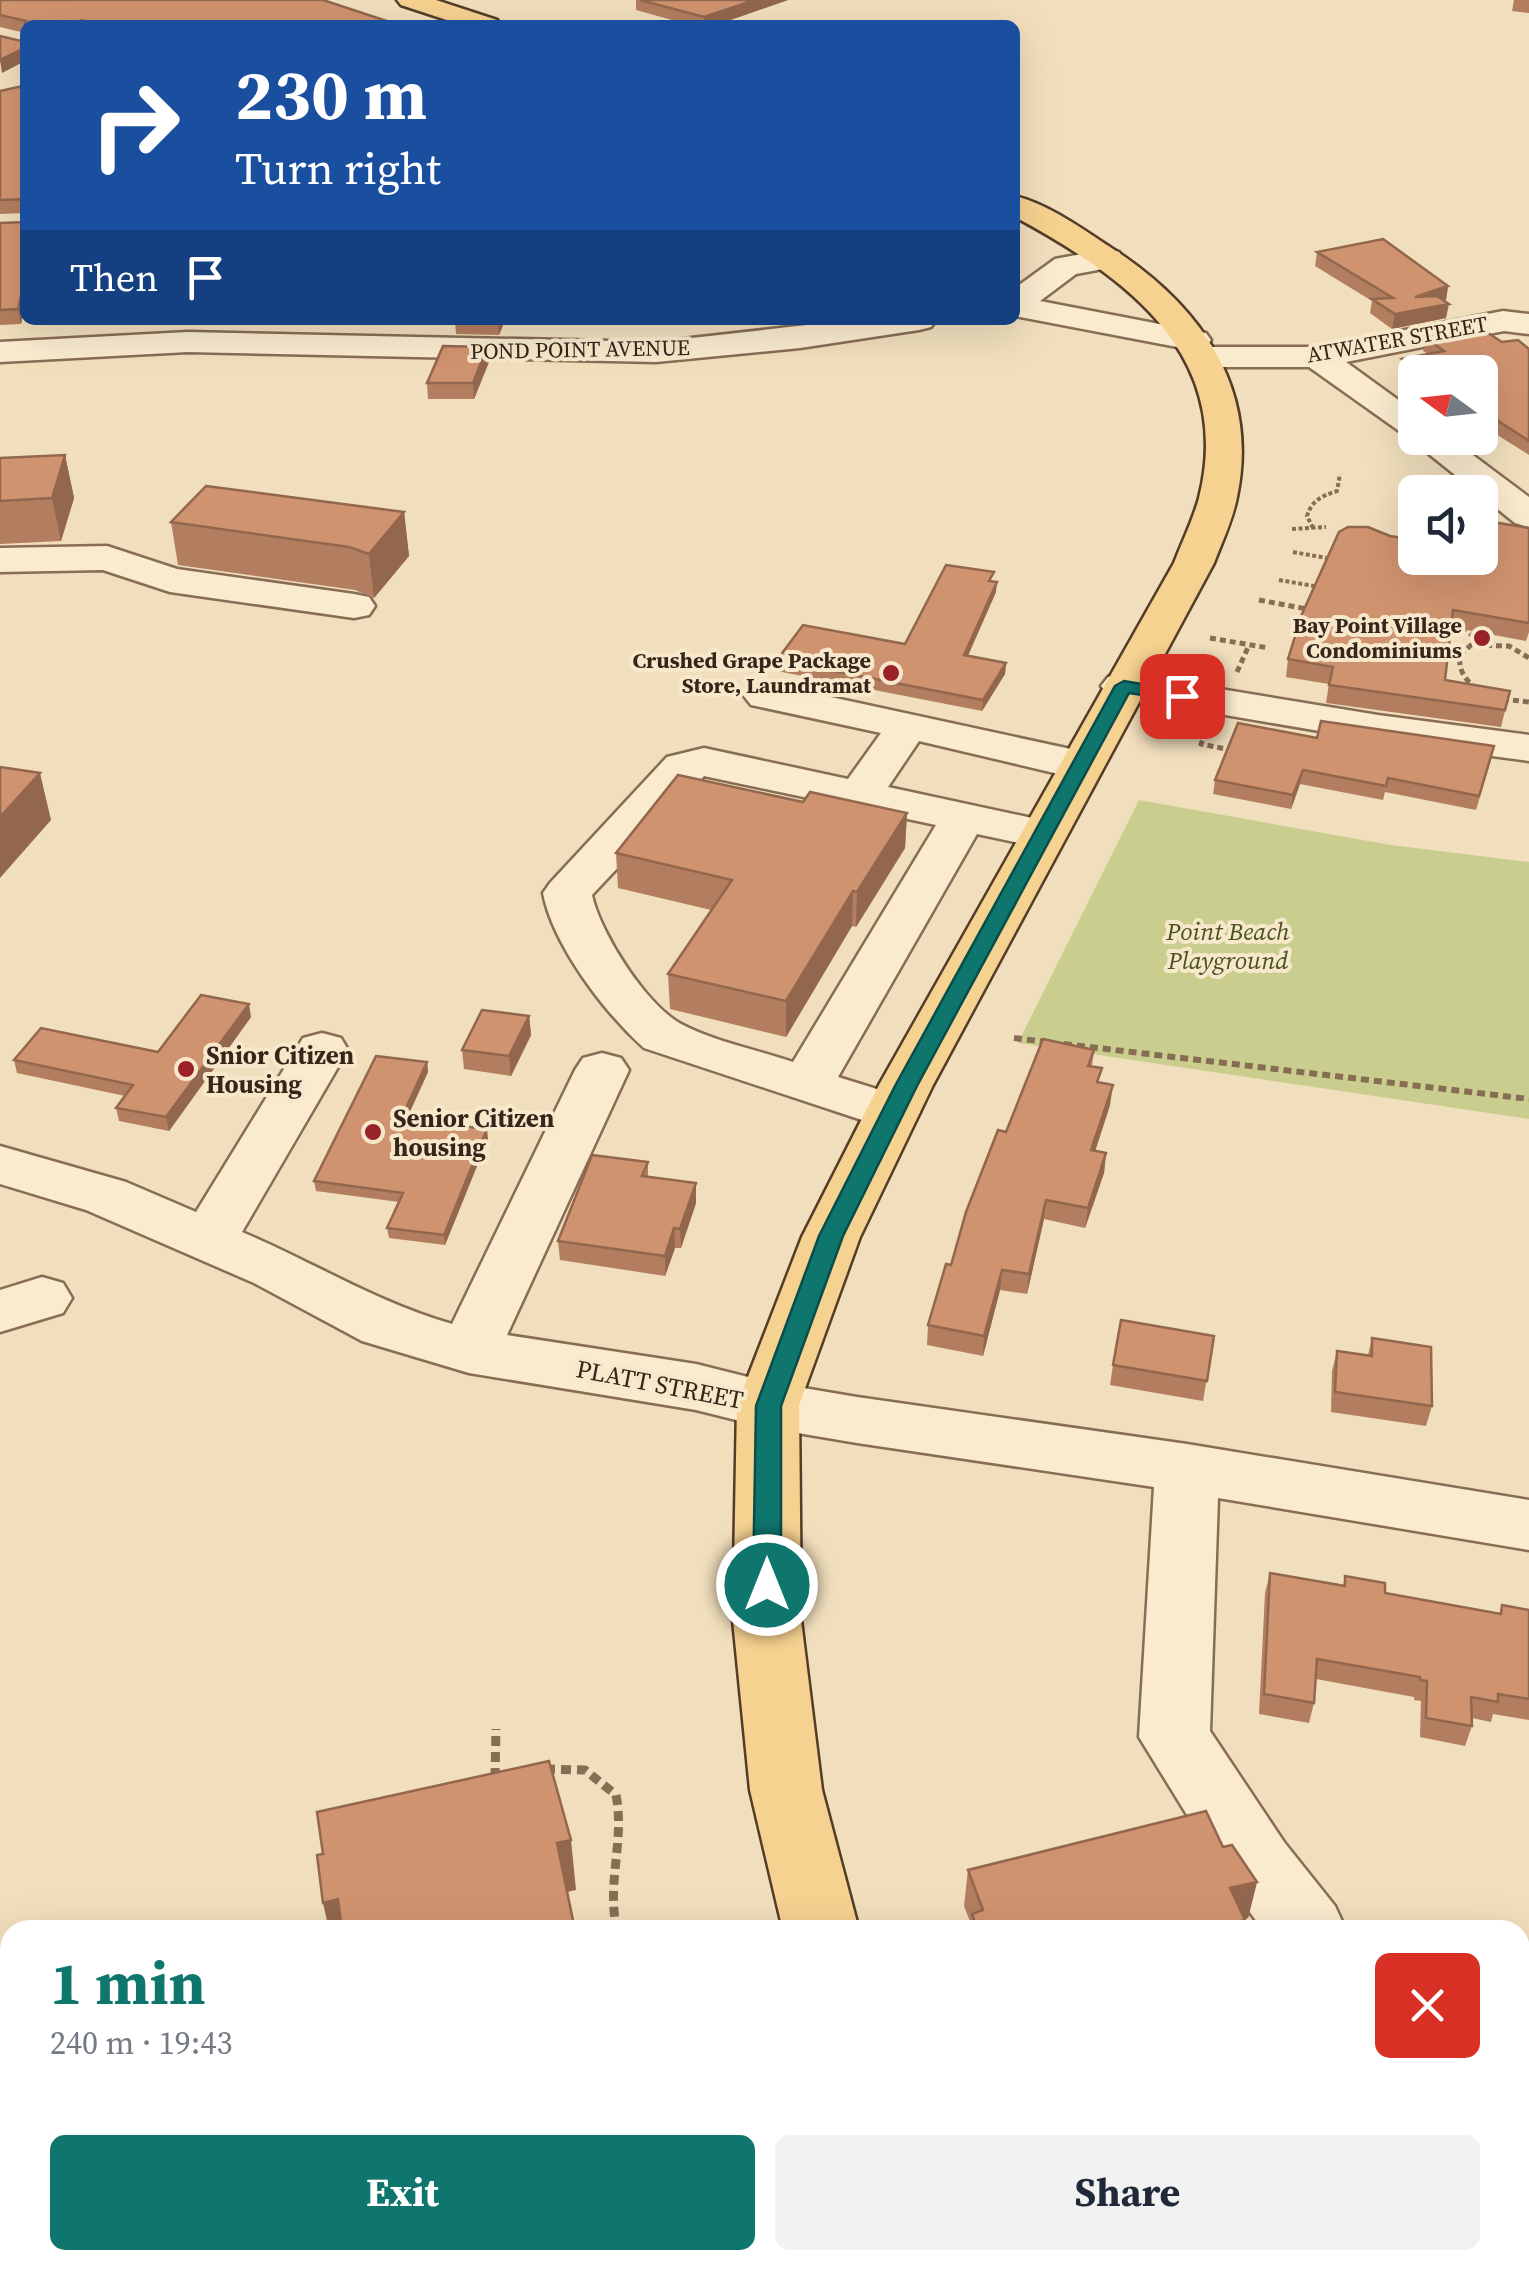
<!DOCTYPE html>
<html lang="en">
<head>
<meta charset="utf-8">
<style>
  :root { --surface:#fff; --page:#f2f2f3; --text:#1f2937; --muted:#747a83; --accent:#0f766e }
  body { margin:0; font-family:"Source Serif 4",serif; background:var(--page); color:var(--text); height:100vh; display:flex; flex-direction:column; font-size:38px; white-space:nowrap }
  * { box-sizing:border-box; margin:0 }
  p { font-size:32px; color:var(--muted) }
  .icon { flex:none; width:55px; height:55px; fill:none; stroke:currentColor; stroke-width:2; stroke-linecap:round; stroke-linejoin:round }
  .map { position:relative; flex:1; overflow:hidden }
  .panel { position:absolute; left:0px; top:1920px; width:1530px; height:350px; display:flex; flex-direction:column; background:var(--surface); border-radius:30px 30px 0 0; box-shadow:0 10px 40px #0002 }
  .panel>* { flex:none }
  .guide { position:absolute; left:20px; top:20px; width:1000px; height:305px; border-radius:15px; box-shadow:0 10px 40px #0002; background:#1a4fa0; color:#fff; overflow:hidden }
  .needle { width:65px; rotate:285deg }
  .controls { position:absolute; left:1398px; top:355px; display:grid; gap:20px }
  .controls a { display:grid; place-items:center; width:100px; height:100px; border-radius:15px; background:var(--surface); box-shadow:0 10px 40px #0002; font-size:50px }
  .pin { position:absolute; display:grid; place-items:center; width:85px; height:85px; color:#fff; margin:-42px; border-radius:20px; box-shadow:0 5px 15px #0006 }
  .me { position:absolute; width:110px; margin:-55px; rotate:0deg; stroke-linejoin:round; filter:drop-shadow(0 0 8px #0008) }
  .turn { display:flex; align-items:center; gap:35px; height:210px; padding:0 50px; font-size:45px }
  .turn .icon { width:130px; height:130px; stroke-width:2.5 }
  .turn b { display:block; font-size:70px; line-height:85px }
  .then { display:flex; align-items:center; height:95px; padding:0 50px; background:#0003; gap:20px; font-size:38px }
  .round { display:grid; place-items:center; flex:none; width:105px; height:105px; border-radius:15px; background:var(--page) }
  .headline { display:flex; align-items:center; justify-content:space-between; height:170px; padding:0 50px }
  h1 { font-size:60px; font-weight:700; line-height:75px; color:var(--accent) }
  .action { display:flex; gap:20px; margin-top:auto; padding:20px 50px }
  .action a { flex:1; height:115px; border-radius:15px; background:var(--accent); color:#fff; font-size:40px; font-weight:700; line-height:115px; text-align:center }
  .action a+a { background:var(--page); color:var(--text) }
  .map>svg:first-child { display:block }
</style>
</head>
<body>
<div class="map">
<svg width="1529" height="2270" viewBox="0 0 1529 2270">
  <rect width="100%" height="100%" fill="#f0debc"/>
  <path fill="#c9ce8f" d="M1139,800l252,45 138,17v257l-511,-76z"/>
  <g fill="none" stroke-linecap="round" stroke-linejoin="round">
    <g stroke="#886d55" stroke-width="5">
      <g id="minor">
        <path d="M1108,249l11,3 5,7 -5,7 -43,8 -36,27 166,32 5,7 -5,7h111l186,-36 26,3v20l-25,-3 -158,31 69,50v26h35l79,59v30l-14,-4 -106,-85 -100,-71h-104l-12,-3 -5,-7 5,-7 -178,-34v-28l40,-29z"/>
        <path d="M852,320h84l-5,7 -12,3 -119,18 -144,14 -468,-10 -188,10v-20l188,-10 468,10z"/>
        <path d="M107,546l70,23 177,25 15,3 6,9 -6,9 -15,3 -184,-26 -67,-22 -103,2v-24z"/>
        <path d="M1123,673l255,42 151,20v26l-151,-20 -270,-46 -7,-9 7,-9z"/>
        <path d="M766,683l314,68 16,4 7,10 -7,10 -16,4 -161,-38 -31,46 172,37 7,10 -7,10 -17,4 -66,-14 -139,243 74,23 8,12 -8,12 -19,6 -19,-6 -230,-76c-40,-36 -91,-103 -101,-155l7,-10 117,-126 37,-9 144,31 33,-46 -130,-28 -7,-9 7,-9zM704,776l232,49 -143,237c-35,-12 -77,-20 -110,-37 -36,-18 -83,-92 -91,-130z"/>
        <path d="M322,1033l19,5 7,12 -106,182c71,30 136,71 210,92l123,-254 8,-12 19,-5 19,5 8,12 -122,265 189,29 72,18 89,15 330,47 342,56v50l-311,-52 -8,233 74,111 51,64 11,24h-83l-31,-42 -93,-151 15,-250 -297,-44 -89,-15 -72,-18 -227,-37 -107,-32 -108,-58 -168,-73 -86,-26v-38l126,36 70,30 107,-174z"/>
        <path d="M42,1277l21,6 9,15 -9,15 -63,19v-42z"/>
        <path d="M1520,2128l9,3v84l-9,-4z"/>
      </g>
    </g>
    <g stroke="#553c2a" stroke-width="5">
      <g id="major">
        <path d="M397,0h39l61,20 4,5h-39l-61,-20z"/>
        <path d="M1015,196c33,8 66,32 95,51 89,57 150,140 127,250 -4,22 -15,45 -23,66l-281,522 -73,152 -61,168 2,215 21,170 37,140h-76l-33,-140 -17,-170 4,-215 65,-168 77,-152 295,-522c8,-21 19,-43 25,-65 36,-143 -73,-221 -184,-281z"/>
        <path d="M879,2260h84l3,10h-84z"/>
      </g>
    </g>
    <g stroke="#886d55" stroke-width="4" stroke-dasharray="4 2.5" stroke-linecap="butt">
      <path d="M1313,528l-6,-12c5,-16 15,-20 30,-25l3,-17"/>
      <path d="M1292,529l34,-2"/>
      <path d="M1293,552l39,7"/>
      <path d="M1279,580l41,7"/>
    </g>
    <g stroke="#886d55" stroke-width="5" stroke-dasharray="6 4" stroke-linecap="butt">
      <path d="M1259,600l53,10"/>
      <path d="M1463,626l16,17"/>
      <path d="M1210,638l59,10"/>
      <path d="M1237,672l12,-27"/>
      <path d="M1477,689c-12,-9 -19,-19 -17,-34l11,-10 38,1 20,12"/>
      <path d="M1503,699l26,3"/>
      <path d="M1207,732l-6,12 30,6"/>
    </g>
    <g stroke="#886d55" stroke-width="6" stroke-dasharray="8 5" stroke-linecap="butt">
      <path d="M1014,1038l32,4"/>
      <path d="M1064,1044l465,55"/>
    </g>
    <g stroke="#886d55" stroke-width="9" stroke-dasharray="10 6" stroke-linecap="butt">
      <path d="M545,1769l40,1 31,25c9,46 -10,89 1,135"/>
      <path d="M495,1778l1,-49"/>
    </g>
    <use href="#minor" fill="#faebcf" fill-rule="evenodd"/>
    <use href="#major" fill="#f6d290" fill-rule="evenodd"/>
  </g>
  <g fill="#b37e5f">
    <path d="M0,0l399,25h-374v8l-25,-6z"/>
    <path d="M636,0h152l-72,25h-26l-54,-15z"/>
    <path d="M1514,0h15v13l-17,-2z"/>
    <path d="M25,83v223l-4,18 -21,1v-102l25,-1v-9l-25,1v-123l23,-5z"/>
    <path d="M1317,252l131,34 -2,14 -2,1 2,17 -54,11 -22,-16 2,-12 -57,-35z"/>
    <path d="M455,320h50l-6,15 -43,-1z"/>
    <path d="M1426,338l76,4 27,7v106l-49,-31v-52h-65v9l-16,-10 3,-12 26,-5 -5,-3z"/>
    <path d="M489,362l-15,37h-46l-1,-16z"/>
    <path d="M65,455l9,43 -13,43 -61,3v-86z"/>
    <path d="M404,512l5,44 -35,42 -19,-8 -177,-25 -7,-43z"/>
    <path d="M1529,528v104l-3,9 -75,-14 -6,53 65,11 -9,36 -175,-24 3,-19 -43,-7 2,-18 127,-101 74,-21z"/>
    <path d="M993,581l3,11 -28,64 38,7 -1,11 -23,37 -205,-40v-11l128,-16z"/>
    <path d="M1317,738l174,22 -15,50 -91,-18 -2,8 -83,-16 -9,25 -78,-15 2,-14z"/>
    <path d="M803,802l104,11 -2,35 -49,79 -4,-1 -66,111 -116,-28 -2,-35 43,-64 -93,-22 -2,-35z"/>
    <path d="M529,1016l2,19 -20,41 -47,-7 -2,-19z"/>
    <path d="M251,1017l-82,114 -50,-10 -3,-13 9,-12 -108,-23 -3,-13 144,-8z"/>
    <path d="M1094,1050l-2,16 18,39 -15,46 11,2 -2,20 -19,55 -41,-9 -17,75 -27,-4 -17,66 -56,-11 1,-20 78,-193z"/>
    <path d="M427,1062l1,10 -22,48 82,19 -43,106 -56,-7 -2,-10 12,-26 -83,-11 -2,-10z"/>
    <path d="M648,1162v15l48,6v20l-15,45h-6l-10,28 -105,-16 -2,-19z"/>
    <path d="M1214,1336l-11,65 -93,-16 3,-20z"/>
    <path d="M1372,1338l60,68 -6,20 -95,-14 1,-41 5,-20 31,4z"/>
    <path d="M1270,1573l73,13 2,-10 40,17 114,21 3,-9 27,5v110l-36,-6 -2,8 -19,-4v8l-7,20 -45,-9 1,-36 -7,-1v-3l-98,-18 -2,24 -5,20 -50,-9 6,-121z"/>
    <path d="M1223,1847l34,35 -9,36 -3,1 -2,11h-273l1,-6 -7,-18 4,-36z"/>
    <path d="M1110,2260h288l-3,10h-281z"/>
  </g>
  <g fill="#92674e">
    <path d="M755,0h33l-72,25h-12v-8z"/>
    <path d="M25,48v13l-23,12 -2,-13z"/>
    <path d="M25,278v28l-4,18 -3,-15z"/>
    <path d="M1448,286l-2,14 -31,10 34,-6 -3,14 -54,11 3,-15 20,-17z"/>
    <path d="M498,320h7l-6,15z"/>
    <path d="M487,347l2,15 -15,37 -1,-16z"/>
    <path d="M65,455l9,43 -13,43 -9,-43z"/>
    <path d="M404,512l5,44 -35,42 -5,-44z"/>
    <path d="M997,582l-1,10 -33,74 1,-11z"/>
    <path d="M1006,663l-1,11 -23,37 1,-11z"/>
    <path d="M1303,770l-3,14 -9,25 2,-14z"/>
    <path d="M40,773l11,47 -51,58v-61z"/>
    <path d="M907,813l-2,35 -49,79 1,-35z"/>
    <path d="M853,891l-1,35 -66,111v-36z"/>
    <path d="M249,1004l2,13 -82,114 -3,-14z"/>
    <path d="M529,1016l2,19 -20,41 -2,-20z"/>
    <path d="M427,1062l1,10 -26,57 -1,-10z"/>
    <path d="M1113,1085l-3,20 -21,65 2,-20z"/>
    <path d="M487,1129l1,10 -43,106 -1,-10z"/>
    <path d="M1106,1153l-2,20 -19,55 3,-20z"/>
    <path d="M696,1183v20l-15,45 -1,-19z"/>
    <path d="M1046,1200l-2,19 -17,75 2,-20z"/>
    <path d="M674,1228l1,20 -10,28v-20z"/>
    <path d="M1002,1270l-2,20 -17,66 1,-20z"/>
    <path d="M571,1840l5,50 -14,3 -5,-50z"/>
    <path d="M1257,1882l-9,36 -26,6 8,-36z"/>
    <path d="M338,1899l6,31h-15l-6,-27z"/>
    <path d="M1245,1920l-2,10h-22l1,-4z"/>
    <path d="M1372,2260h26l-3,10h-27z"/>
  </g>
  <g fill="#d0936f" stroke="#92674e" stroke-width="2.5">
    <path d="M0,0h323l76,25h-302l-15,-5 -10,5h-47l1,-4 -26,-6z"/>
    <path d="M640,0h115l-51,17z"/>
    <path d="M0,36l25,6v-4v10l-25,12z"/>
    <path d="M25,83v195l-7,31 -18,1v-87l25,-1v-23l-25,1v-109l23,-5z"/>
    <path d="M1383,239l65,47 -33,11 22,-1 12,8 -54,10 -23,-15 21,-1 -76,-46z"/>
    <path d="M1480,328l22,14 16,-2 11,9v92l-49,-32v-37h-57l-21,-13 42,-8 -18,-13z"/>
    <path d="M443,346l44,1 -14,36h-46z"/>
    <path d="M65,455l-13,43 -52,3v-43z"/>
    <path d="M206,486l198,26 -35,42 -20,-7 -178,-25z"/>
    <path d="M1493,522l36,6v95l-76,-13 -8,70 65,11 -5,19 -176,-25 4,-18 -45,-8 14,-45 37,-82 9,-5h20l22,9 25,4v18h65v-23l9,2z"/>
    <path d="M946,565l48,7 -5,9 8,1 -33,73 42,8 -23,37 -206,-40 26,-35 102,19z"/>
    <path d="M1321,721l173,25 -15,50 -91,-18 -2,8 -83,-16 -10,25 -78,-15 23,-57 79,15z"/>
    <path d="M0,767l40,6 -40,44z"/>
    <path d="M678,775l125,27 7,-10 97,21 -50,79 -4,-1 -67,110 -118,-27 64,-94 -116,-27z"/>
    <path d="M201,995l48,9 -83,113 -50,-9 17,-23 -119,-25 27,-32 117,24z"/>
    <path d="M482,1010l47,6 -20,40 -47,-6z"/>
    <path d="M1043,1039l51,11 -6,16 14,2 -5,14 16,3 -22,65 15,3 -18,55 -42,-8 -17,74 -27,-4 -18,66 -56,-11 18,-61 5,1 15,-53 32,-82 8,2z"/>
    <path d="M376,1056l51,6 -26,57 86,10 -43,106 -57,-7 16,-35 -89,-12z"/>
    <path d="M592,1155l56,7 -6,14 54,7 -16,46 -6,-1 -9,28 -107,-15z"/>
    <path d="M1121,1320l93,16 -7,45 -94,-16z"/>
    <path d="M1372,1338l59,9 1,59 -97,-14 2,-41 35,5z"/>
    <path d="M1270,1573l75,13v-10l40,7v10l116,21 1,-9 27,5v89l-31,-5v8l-27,-5 1,29 -46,-8 1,-37 -7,-1v-3l-103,-18 -3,44 -50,-9z"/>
    <path d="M549,1761l22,79 -14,3 18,87h-233l-4,-31 -15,4 -6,-48 6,-1 -6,-42z"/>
    <path d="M1206,1811l17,36 9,-2 25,37 -27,6 15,32 -23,6 2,4h-246l-6,-16 11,-4 -15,-40z"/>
    <path d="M388,2260h259l2,10h-260z"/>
    <path d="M1130,2260h246l5,10h-247z"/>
  </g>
  <path fill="#0f766e" stroke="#0a4d48" stroke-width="2.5" d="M1124,681l58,10 9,5 -9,5 -53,-8 -212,393 -74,150 -62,170v179l-4,8 -10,3 -10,-3 -4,-8 3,-179 63,-170 76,-150 220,-400z"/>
  <g fill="#992228" stroke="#f7e8cb" stroke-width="4">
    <circle cx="1482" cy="638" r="10"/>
    <circle cx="891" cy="673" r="10"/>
    <circle cx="186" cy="1069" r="10"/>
    <circle cx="373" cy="1132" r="10"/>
  </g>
  <g text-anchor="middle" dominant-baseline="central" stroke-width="8" stroke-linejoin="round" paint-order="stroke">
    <g font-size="22" fill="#36261a" stroke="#f7e8cb">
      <text transform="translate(1397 339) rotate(-10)">ATWATER STREET</text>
      <text transform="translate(580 349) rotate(-1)">POND POINT AVENUE</text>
    </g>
    <g font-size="22" font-weight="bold" fill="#36261a" stroke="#f7e8cb" text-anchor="end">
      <text x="1462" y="625">Bay Point Village<tspan x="1462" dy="25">Condominiums</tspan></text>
      <text x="871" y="660">Crushed Grape Package<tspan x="871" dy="25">Store, Laundramat</tspan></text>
    </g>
    <g font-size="25" font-style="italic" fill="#495320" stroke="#f7e8cb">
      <text x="1228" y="931">Point Beach<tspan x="1228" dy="29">Playground</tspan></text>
    </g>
    <g font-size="25" font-weight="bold" fill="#36261a" stroke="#f7e8cb" text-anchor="start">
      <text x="206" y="1055">Snior Citizen<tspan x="206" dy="29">Housing</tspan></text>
      <text x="393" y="1118">Senior Citizen<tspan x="393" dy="29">housing</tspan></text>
    </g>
    <g font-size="25" fill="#36261a" stroke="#f7e8cb">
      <text transform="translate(660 1384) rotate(11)">PLATT STREET</text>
    </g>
  </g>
</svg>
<div class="controls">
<a><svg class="needle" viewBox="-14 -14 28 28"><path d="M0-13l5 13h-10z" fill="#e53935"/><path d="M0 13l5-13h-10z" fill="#747a83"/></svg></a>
<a><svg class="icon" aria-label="sound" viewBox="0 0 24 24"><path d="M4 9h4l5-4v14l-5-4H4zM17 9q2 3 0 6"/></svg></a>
</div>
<div class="pin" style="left:1182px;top:696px;background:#d93025"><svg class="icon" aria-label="arrive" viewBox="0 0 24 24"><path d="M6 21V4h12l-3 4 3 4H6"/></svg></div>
<svg class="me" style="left:767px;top:1585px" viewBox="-20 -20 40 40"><circle r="17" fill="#0f766e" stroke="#fff" stroke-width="3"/><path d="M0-11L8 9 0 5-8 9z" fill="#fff"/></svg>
<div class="guide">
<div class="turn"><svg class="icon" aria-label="right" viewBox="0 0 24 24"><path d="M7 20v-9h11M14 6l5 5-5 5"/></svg><div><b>230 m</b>Turn right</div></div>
<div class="then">Then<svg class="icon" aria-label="arrive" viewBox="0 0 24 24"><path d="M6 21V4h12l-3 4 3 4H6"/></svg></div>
</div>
<section class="panel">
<div class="headline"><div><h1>1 min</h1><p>240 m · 19:43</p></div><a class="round" style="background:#d93025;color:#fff"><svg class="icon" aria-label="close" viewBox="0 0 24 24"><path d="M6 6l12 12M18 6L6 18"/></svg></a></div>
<div class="action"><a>Exit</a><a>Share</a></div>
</section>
</div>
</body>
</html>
